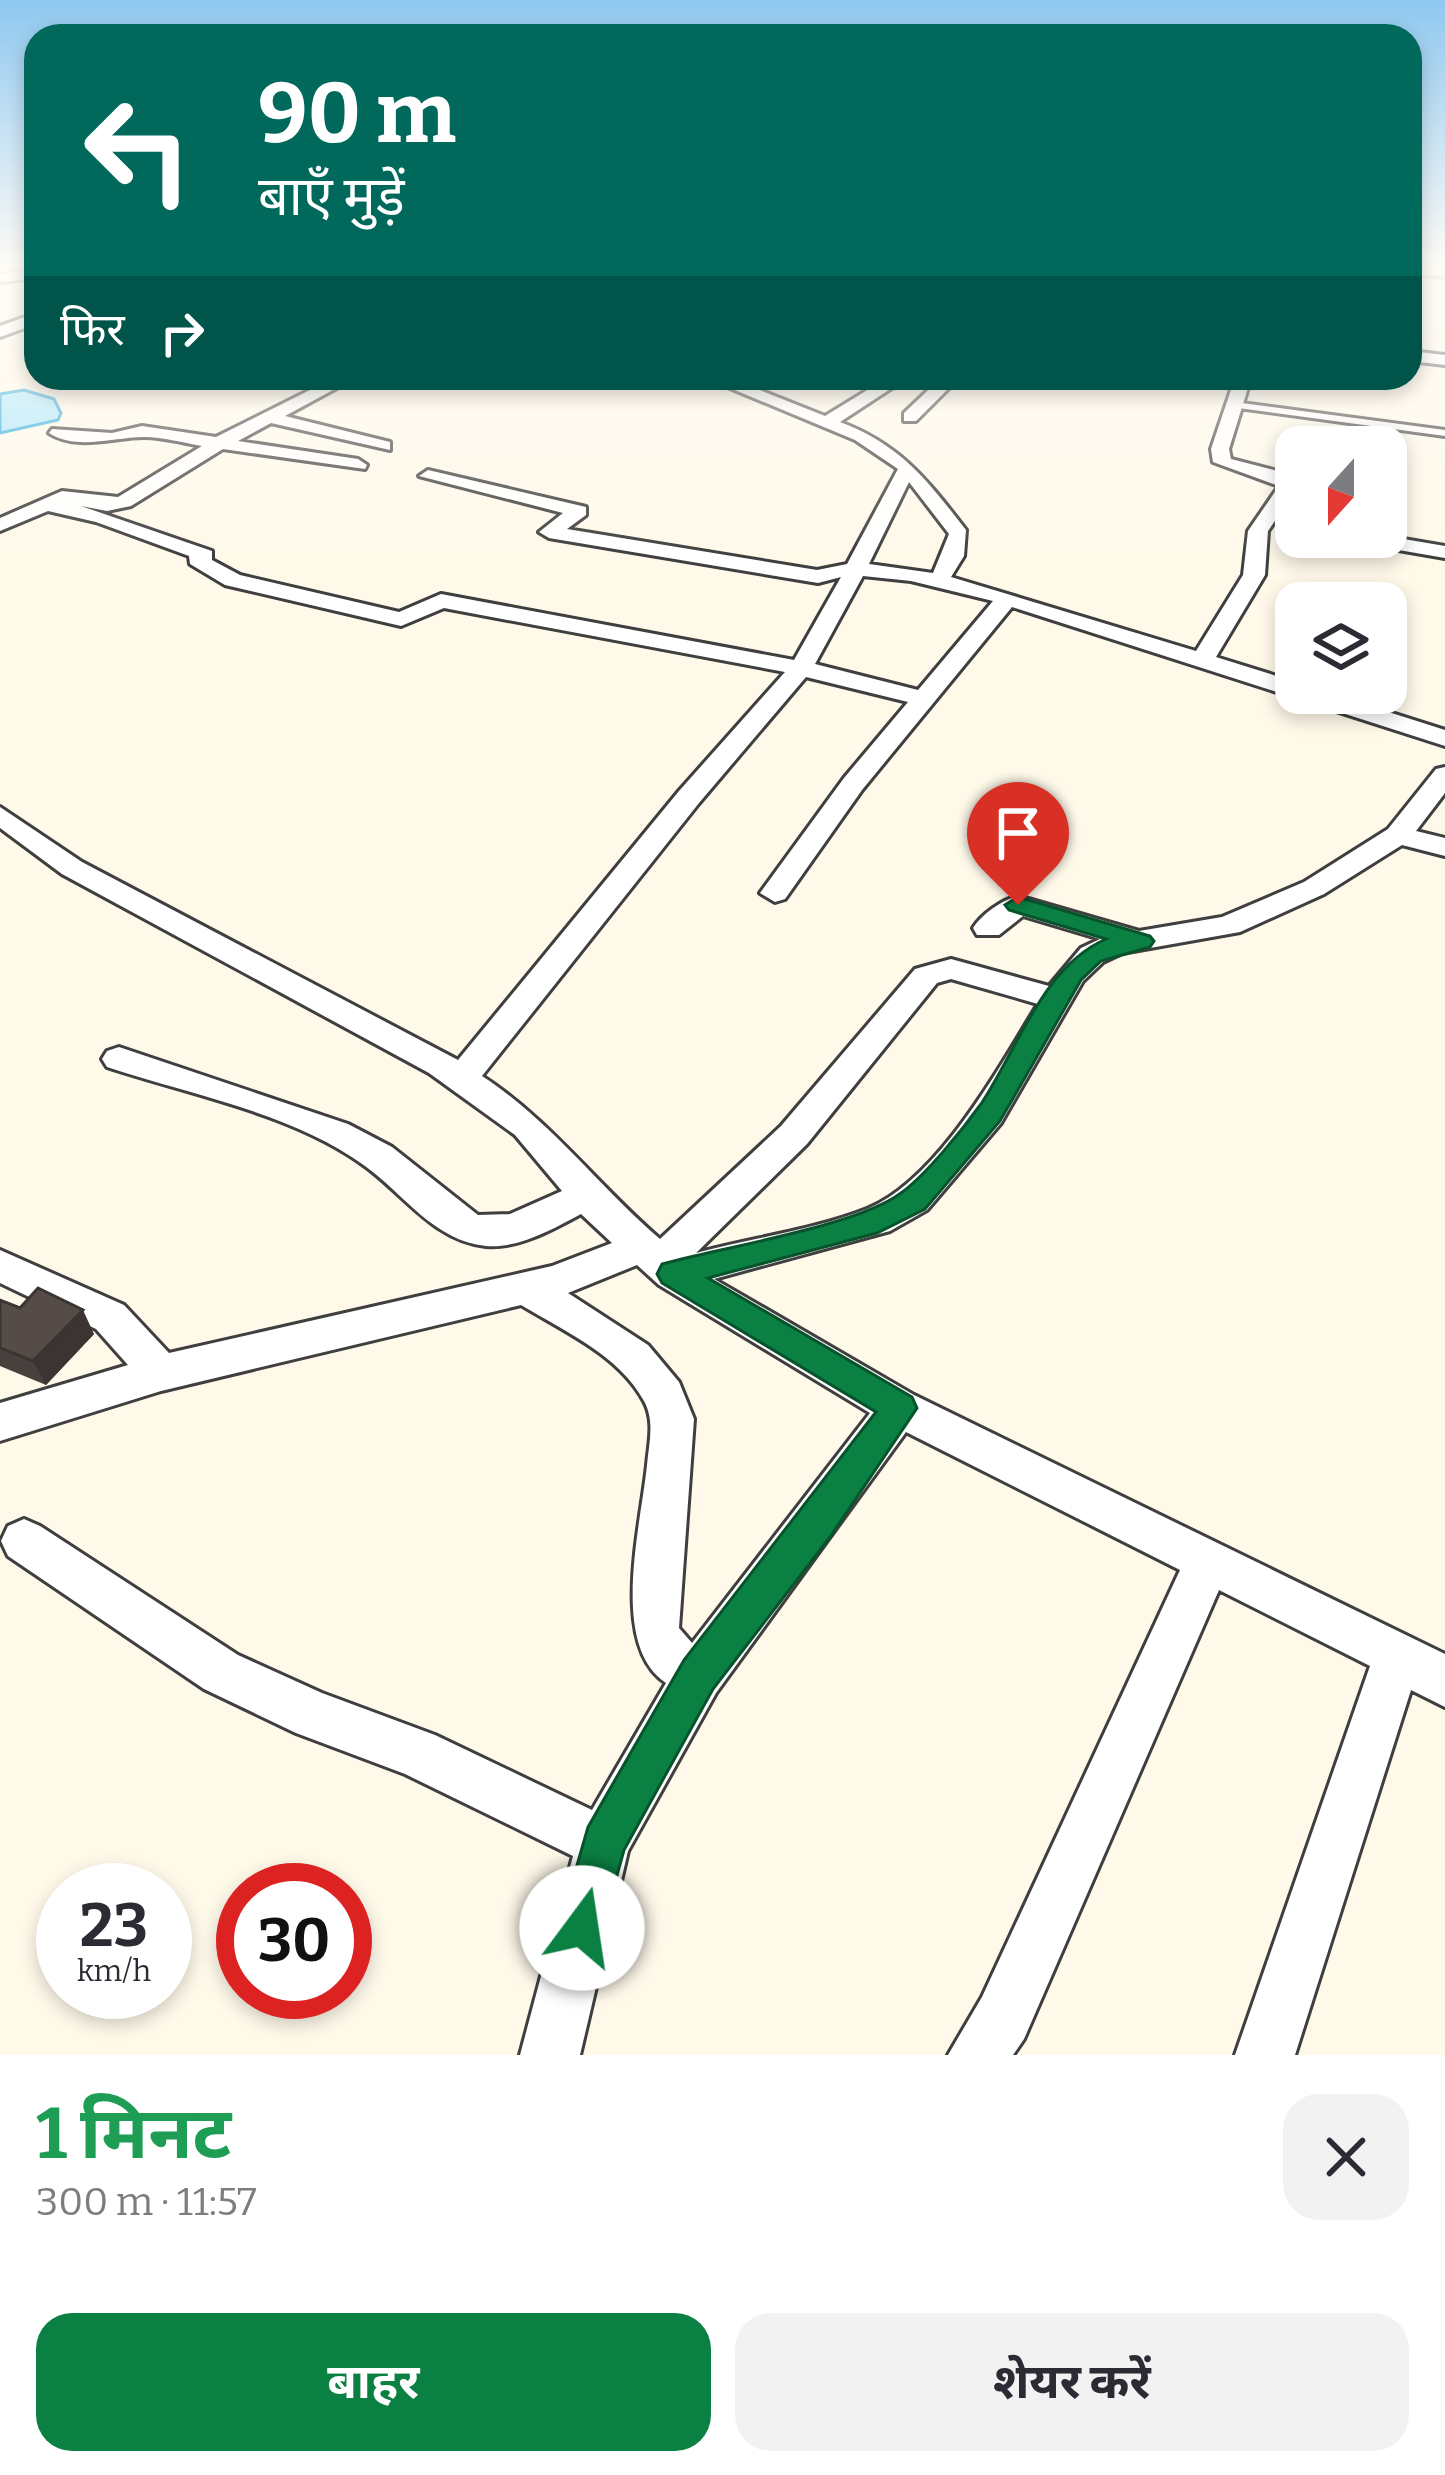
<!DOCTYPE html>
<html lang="hi">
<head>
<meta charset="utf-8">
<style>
  :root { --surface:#fff; --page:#f2f2f3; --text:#2b2b33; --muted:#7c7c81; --accent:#0b8043 }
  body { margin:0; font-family:Bitter,"Noto Sans Devanagari",serif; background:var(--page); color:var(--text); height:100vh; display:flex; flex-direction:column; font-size:45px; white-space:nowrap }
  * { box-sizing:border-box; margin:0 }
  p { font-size:39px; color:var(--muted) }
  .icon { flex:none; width:66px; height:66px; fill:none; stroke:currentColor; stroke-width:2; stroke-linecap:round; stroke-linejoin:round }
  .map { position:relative; height:2055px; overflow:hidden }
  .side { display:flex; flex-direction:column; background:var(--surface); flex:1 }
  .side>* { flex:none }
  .guide { position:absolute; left:24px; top:24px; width:1398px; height:366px; border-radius:36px; box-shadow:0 6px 18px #0003; background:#00695c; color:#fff; overflow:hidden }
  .needle { width:78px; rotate:201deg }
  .tools { position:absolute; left:1275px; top:426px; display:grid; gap:24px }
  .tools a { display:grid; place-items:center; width:132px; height:132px; border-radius:24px; background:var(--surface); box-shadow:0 6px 18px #0003; font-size:60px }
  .speed { position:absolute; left:36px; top:1863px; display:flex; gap:24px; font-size:60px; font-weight:700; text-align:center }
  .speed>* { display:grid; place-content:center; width:156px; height:156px; border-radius:50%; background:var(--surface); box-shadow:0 6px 18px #0003; line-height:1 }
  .speed small { font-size:30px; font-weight:400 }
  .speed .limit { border:18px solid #d22; background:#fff; color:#111 }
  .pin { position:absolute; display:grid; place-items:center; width:102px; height:102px; color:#fff; margin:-123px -51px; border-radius:50% 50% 50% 0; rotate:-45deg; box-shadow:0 0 12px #0007 }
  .pin .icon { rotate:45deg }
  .me { position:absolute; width:132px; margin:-66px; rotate:14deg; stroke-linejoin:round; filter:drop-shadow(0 0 9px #0008) }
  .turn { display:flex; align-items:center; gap:42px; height:252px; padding:0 36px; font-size:54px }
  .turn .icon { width:156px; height:156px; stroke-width:2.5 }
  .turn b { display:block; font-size:84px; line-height:102px }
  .then { display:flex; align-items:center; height:114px; padding:0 36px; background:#0003; gap:24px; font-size:45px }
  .round { display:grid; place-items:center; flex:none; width:126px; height:126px; border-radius:36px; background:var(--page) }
  .summary { display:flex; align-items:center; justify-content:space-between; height:204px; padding:0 36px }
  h1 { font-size:72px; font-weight:700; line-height:90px; color:#1e9e55 }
  .action { display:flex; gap:24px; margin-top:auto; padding:24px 36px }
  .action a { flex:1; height:138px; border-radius:36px; background:var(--accent); color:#fff; font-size:48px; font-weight:700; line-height:138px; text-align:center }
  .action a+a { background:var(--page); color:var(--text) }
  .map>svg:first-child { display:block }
</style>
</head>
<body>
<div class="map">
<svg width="1445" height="2055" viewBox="0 0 1445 2055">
  <rect width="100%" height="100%" fill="#fff9ea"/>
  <path fill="#a9e7fd" stroke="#28a8db" stroke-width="3" d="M24,390l30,9 7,14 -3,7 -58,13v-39z"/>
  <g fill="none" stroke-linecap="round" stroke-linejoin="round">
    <g stroke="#3f3f3f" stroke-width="6">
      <path id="service" d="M1234,402l211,28v6l-214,-29 -1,-2z"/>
    </g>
    <g stroke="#3f3f3f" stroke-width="6">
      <g id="minor">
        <path d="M1410,267l35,2v8l-35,-4z"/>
        <path d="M36,270v8l-36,4v-8z"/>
        <path d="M1410,351l35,4v10l-35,-4z"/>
        <path d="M334,378h21l-70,38 105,26v8l-119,-27 -33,18 120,18 9,6 -2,4 -142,-20 -92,57 -24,5 -26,-5 131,45v9l28,15 159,37 42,-18 353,66 47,-83 -23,6 -269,-45 -10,-6 24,-19 -144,-37 9,-6 158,37v8l-19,14 250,41 30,-6 51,-95 -43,-29 -149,-62h23l96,38 62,-38h20l-67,44c61,23 87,58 126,108l-2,26 -13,21 245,74 47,-76 5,-44 31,-45 -66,-24 -2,-13 24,-71h16l-22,71 2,10 58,15 7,16 -28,41 -3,44 -49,82 80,25v11h33l116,37v16l-433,-139 -150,183 -77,109 -10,3 -15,-9 84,-115 64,-76 -102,-25 -107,126 -217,273c69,45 116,110 178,163l121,-113 134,-157 36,-10 98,27 32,-38 19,-9 -77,-23 -24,19h-22l-4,-7c9,-14 29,-28 45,-32l121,35 83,-14 82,-35 84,-53 48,-60 9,-2v26l-29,38 29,7v18l-43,-11 -78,49 -84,38 -118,21 -19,9 -20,19 -82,142 -74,87 -37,21 -176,48 200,116 531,259v53l-34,-17 -116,365h-60l135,-389 -151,-76 -195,449 -11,16h-65l34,-58 198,-427 -274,-138 -190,261 -88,158 -48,204h-60l53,-199 -168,-82 -109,-41 -92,-44 -196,-133 -7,-15 7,-15 16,-7 16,7 198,129 84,38 113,42 157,75 74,-127c-57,-37 -25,-158 -19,-218 2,-22 8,-44 -3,-64 -25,-46 -80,-70 -123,-96l-360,86 -161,50v-38l128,-38 -32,-36 -96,-46v-33l124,55 45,48 383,-87 60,-23 -31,-29c-28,15 -63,35 -95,32 -52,-5 -82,-52 -121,-80 -72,-53 -174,-71 -258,-99l-5,-8 5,-8 12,-4 229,77 44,23 86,68 32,-1 52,-23 -47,-56 -86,-62 -367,-199 -62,-46v-21l82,55 376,198 221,-269 106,-119 -341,-64 -43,18 -176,-41 -35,-21 -1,-8 -93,-34 -48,-11 -48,20v-13l62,-27 56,6 84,-51c-18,-3 -39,-9 -58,-9 -30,0 -67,14 -95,-4l3,-4 60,4 30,-7 74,11zM909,482l40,52 -16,39 -64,-9zM863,576l48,5 82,20 -75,89 -103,-26zM951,979l87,25c-39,64 -100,176 -171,205 -53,21 -116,29 -171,44l111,-109 130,-161zM637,1265l22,20 211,128 -178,230 -13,-15 15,-209 -15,-37 -31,-37 -80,-52z"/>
        <path d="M941,378h18l-43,43h-12v-8z"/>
        <path d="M1386,536l59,10v12l-87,-15 -10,-6z"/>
      </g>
    </g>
    <g stroke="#3f3f3f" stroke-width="6">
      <path id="tertiary" d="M36,313v11l-36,13v-11z"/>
    </g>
    <use href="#service" fill="#fff" fill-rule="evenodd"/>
    <use href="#minor" fill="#fff" fill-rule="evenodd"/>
    <use href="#tertiary" fill="#fff" fill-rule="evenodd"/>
  </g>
  <path fill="#49403d" d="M0,1300l94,34 -48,51 -46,-19z"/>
  <path fill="#3c3432" d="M83,1310l11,24 -48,51 -13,-24z"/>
  <path fill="#554b47" stroke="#3c3432" stroke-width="3" d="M38,1288l45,22 -50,51 -33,-13v-48l20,8z"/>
  <linearGradient id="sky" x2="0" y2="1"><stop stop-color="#8fc8f0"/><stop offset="0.48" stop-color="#fffcf6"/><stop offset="1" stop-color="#fffcf6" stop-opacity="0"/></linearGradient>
  <rect width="1445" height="555" fill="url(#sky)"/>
  <path fill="#0b8043" stroke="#07532c" stroke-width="3" d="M1018,897l132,39 4,5 -4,6 -49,14 -20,19 -81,141 -75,88 -48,24 -169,45 204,119 5,11 -87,129 -117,152 -89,161 -26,94 -16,7 -16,-7 -7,-16 29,-101 96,-167 192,-248 -214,-129 -5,-9 5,-10 12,-3c56,-15 185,-36 227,-68 25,-18 62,-64 80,-89 37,-55 61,-137 125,-165l-97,-29 -4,-5z"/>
</svg>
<div class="tools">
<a><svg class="needle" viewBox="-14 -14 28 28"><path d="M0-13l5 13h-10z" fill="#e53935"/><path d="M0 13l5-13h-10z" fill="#7c7c81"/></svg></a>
<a><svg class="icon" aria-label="layers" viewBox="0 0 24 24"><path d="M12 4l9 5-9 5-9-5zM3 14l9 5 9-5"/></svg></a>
</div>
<div class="speed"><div>23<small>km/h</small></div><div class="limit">30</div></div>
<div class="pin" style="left:1018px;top:905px;background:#d93025"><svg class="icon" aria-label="arrive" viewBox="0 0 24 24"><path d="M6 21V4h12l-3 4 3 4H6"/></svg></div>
<svg class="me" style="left:582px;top:1928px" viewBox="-20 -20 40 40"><circle r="19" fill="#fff"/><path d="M0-13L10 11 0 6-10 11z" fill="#0b8043"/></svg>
<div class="guide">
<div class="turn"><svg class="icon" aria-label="left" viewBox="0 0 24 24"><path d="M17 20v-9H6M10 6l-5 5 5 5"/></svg><div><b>90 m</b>बाएँ मुड़ें</div></div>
<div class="then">फिर<svg class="icon" aria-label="right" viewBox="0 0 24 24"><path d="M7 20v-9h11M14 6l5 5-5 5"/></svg></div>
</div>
</div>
<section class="side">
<div class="summary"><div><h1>1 मिनट</h1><p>300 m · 11:57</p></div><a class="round"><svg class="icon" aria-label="close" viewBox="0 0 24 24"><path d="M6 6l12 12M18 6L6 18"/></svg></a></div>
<div class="action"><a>बाहर</a><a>शेयर करें</a></div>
</section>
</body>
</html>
